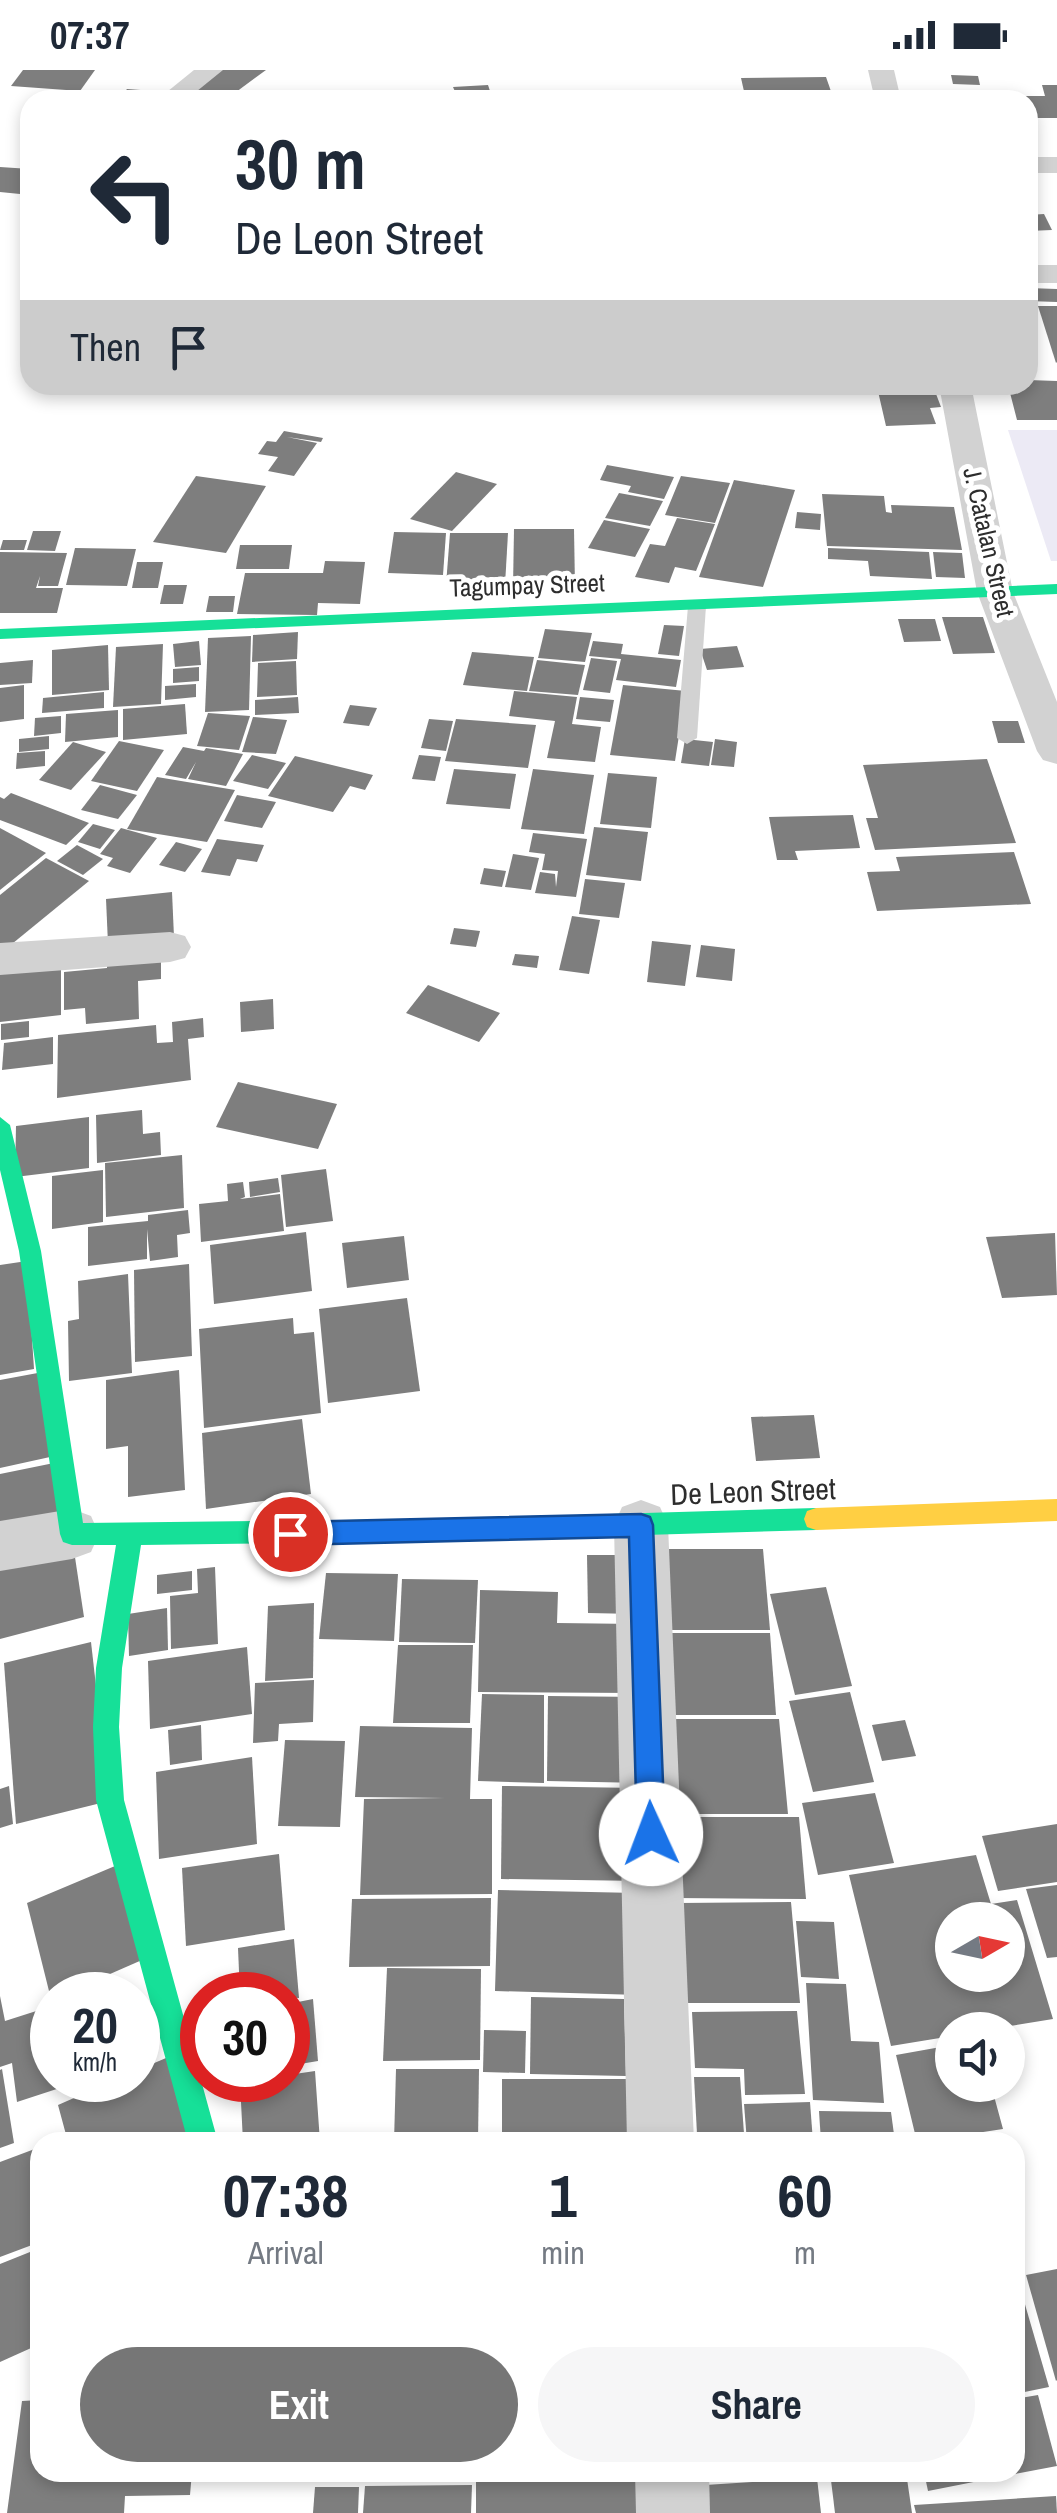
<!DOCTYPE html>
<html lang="en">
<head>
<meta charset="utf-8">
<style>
  :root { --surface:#fff; --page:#f6f6f7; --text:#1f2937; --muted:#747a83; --accent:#767676 }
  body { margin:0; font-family:"Archivo Narrow",sans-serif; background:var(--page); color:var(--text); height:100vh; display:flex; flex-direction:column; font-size:38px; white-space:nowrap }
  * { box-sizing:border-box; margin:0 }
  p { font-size:32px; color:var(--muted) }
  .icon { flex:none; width:55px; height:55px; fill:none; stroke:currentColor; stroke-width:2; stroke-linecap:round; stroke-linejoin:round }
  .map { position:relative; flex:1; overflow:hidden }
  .details { position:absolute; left:30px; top:2062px; width:995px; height:350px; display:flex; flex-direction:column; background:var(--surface); border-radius:30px; box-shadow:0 5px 15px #0003 }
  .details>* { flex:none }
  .guide { position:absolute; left:20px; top:20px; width:1018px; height:305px; border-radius:30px; box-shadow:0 5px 15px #0003; background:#fff; color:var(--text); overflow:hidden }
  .needle { width:65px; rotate:81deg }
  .fabs { position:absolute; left:935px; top:1832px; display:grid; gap:20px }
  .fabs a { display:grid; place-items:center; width:90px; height:90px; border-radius:50%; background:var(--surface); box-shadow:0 5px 15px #0003; font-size:50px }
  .speed { position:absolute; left:30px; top:1902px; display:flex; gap:20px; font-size:50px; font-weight:700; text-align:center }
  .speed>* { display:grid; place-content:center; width:130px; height:130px; border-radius:50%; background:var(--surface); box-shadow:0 5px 15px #0003; line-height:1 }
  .speed small { font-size:25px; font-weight:400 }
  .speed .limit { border:15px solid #d22; background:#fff; color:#111 }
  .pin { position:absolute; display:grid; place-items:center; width:85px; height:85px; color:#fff; margin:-42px; border:5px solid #fff; border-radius:50%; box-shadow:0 2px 10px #0007 }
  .me { position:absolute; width:110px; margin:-55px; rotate:358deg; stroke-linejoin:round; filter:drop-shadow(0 0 8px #0008) }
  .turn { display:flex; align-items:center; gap:35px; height:210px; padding:0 50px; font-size:45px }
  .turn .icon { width:130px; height:130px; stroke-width:2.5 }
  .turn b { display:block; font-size:70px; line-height:85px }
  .then { display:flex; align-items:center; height:95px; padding:0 50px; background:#0003; gap:20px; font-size:38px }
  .eta { display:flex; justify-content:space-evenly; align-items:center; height:170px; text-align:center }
  .eta b { font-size:60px; font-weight:800; line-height:70px }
  .action { display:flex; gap:20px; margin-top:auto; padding:20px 50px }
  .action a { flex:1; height:115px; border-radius:60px; background:var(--accent); color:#fff; font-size:40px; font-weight:800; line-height:115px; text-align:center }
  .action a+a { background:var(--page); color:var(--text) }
  .status { display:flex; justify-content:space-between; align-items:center; height:70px; padding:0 50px; background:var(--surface); direction:ltr }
  .status svg { height:28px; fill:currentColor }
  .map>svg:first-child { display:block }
</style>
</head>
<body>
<div class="status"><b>07:37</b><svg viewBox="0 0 49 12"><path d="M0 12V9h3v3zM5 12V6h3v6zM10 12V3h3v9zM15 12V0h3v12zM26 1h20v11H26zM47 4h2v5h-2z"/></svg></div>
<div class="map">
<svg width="1057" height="2443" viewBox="0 0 1057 2443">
  <rect width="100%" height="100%" fill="#fff"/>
  <path fill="#eceaf5" d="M1008,360h49v131h-6z"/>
  <g fill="#7e7e7e" fill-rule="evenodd">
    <path d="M23,0h72l-15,21 -69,-5z"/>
    <path d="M216,0h50l-38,28 -39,-9z"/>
    <path d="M951,5l27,1 2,9 -27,-1z"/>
    <path d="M826,7l8,23h-88l-5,-22z"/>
    <path d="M488,15l3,9 -34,2 -4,-9z"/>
    <path d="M1042,15h15v33h-20l-3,-8h-6v-10h-17l-2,-4h36z"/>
    <path d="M127,19l41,3 -6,8h-44z"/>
    <path d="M928,24l72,1 2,5h-73z"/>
    <path d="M0,97l30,2v26l-30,-3z"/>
    <path d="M1044,144l8,16 -24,1v-16z"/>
    <path d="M1028,218l29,1v13l-29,-1z"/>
    <path d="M1038,236h19v56l-1,1z"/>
    <path d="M1028,310l29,1v39h-40l-9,-35h20z"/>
    <path d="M933,316l8,21 -11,1 6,16 -50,2 -9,-39z"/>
    <path d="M284,361l39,7 -2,4 -34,-5 30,6 -23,33 -26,-5 10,-14 -20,-3 9,-13 9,1z"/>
    <path d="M607,395l67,12 -10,22 -36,-7 3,-6 -31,-6z"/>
    <path d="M456,402l41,12 -45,47 -42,-12z"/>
    <path d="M196,406l70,10 -40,67 -73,-11z"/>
    <path d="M681,406l49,7 -15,40 -50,-8z"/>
    <path d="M734,410l61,10 -32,97 -64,-10z"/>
    <path d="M619,423l44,8 -13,25 -45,-8z"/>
    <path d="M822,424l62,2 2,16 6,1 -1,-8 63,2 8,43 -135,-4z"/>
    <path d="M797,442l24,2 -1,16 -25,-2z"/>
    <path d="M677,448l38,6 -19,47 -21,-4 -6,16 -34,-6 15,-33 15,2z"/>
    <path d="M604,450l46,9 -15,28 -47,-9z"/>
    <path d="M514,459h60l1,58h-62z"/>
    <path d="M33,461h28l-6,20 -28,-1z"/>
    <path d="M394,462l52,1 -3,42 -55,-2z"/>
    <path d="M450,463h58l-3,52h-59z"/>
    <path d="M3,470h24l-3,10h-24z"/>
    <path d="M240,475h52l-3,24h-53z"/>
    <path d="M75,478l61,1 -9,37 -61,-1z"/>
    <path d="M828,478l101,4 3,27 -62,-3 -2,-15 -40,-2z"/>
    <path d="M0,482l67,1 -9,33h-20l2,-10 -4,12h27l-6,25h-57z"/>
    <path d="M933,482l29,1 3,25 -29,-1z"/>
    <path d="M325,491l40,1 -5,42 -42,-1 -1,12 -80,-1 8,-41h78z"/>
    <path d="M137,492h26l-5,26h-26z"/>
    <path d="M164,515h23l-4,19h-23z"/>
    <path d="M209,526h26l-2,16h-27z"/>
    <path d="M942,547h41l12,36 -42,1z"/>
    <path d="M898,549h37l6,22 -37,1z"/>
    <path d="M664,555l20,1 -5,30 -21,-2z"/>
    <path d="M545,559l47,4 -7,29 -47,-4z"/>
    <path d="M298,562l-1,27 -45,3 1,-27z"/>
    <path d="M251,566l-2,74 -44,2 3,-74z"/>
    <path d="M199,571l2,24 -26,2 -2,-23z"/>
    <path d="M593,571l30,3 -2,10 60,6 -5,27 -60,-7 5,-21 -32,-3z"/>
    <path d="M163,574l-2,60 -48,3 3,-60z"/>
    <path d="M108,575l1,45 -57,5v-45z"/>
    <path d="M737,576l7,21 -37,3 -7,-21z"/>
    <path d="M472,582l62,5 -7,34 -64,-6z"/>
    <path d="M591,588l26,3 -7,32 -27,-3z"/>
    <path d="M33,590l-1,23 -32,2v-22z"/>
    <path d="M537,590l48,5 -7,30 -49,-4z"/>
    <path d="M296,591l1,34 -40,2 1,-34z"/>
    <path d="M199,597v14l-26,2v-14z"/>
    <path d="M196,614v13l-31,3v-14z"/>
    <path d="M24,615v34l-24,3v-34z"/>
    <path d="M623,615l63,6 -11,70 -65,-6z"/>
    <path d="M514,621l63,6 -5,27 29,3 -6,35 -48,-4 8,-37 -46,-5z"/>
    <path d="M104,622v16l-62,5 1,-15z"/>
    <path d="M298,627l1,16 -44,2v-15z"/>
    <path d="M580,627l34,3 -4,22 -34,-3z"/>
    <path d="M185,634l2,30 -64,6v-31z"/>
    <path d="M350,635l27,3 -8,18 -26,-3z"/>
    <path d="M118,640v27l-53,5 1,-28z"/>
    <path d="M208,643l42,3 -11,34 -42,-4z"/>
    <path d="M61,646v17l-27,3 1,-18z"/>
    <path d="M253,647l34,3 -11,34 -34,-2z"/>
    <path d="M429,649l24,2 -7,30 -25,-3z"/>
    <path d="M456,649l80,6 -8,43 -83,-7z"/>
    <path d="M992,651h26l7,22h-27z"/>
    <path d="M49,666v13l-30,3v-13z"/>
    <path d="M685,669l28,3 -4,24 -28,-3z"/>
    <path d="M715,669l22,3 -3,25 -23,-2z"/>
    <path d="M119,671l45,9 -27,41 -46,-10z"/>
    <path d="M73,672l33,10 -35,38 -32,-10z"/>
    <path d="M183,677l21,4 2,-3 37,6 -17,32 -38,-7 8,-17 -10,17 -21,-4z"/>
    <path d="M45,681v15l-29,3 1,-16z"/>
    <path d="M252,685l34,8 -18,26 -35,-8z"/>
    <path d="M419,685l22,2 -6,24 -23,-2z"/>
    <path d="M295,686l78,19 -8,15 -15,-4 -17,26 -65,-16z"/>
    <path d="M987,689l29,84 -141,7 -9,-32h12l-15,-53z"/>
    <path d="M454,699l62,5 -6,35 -64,-5z"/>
    <path d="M533,699l61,6 -10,59 -63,-5z"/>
    <path d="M608,703l49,4 -6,51 -51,-4z"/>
    <path d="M157,707l78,13 -28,52 -80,-13z"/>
    <path d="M100,715l37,10 -19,24 -37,-9z"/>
    <path d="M11,723l78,30 -23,22 -66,-25v-23l4,2z"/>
    <path d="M237,725l39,7 -14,26 -38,-7z"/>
    <path d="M853,745l7,33 -65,3 3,9h-21l-8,-43z"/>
    <path d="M93,754l22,6 -15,19 -22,-7z"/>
    <path d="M594,757l54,5 -7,49 -55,-6z"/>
    <path d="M0,758l46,25 -46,37z"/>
    <path d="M121,758l36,10 -27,35 -23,-7 6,-8 -13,-4z"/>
    <path d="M533,763l54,6 -11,58 -41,-4 5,-21 15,2 1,13 2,-16 -16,-1 3,-16 -16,-2z"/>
    <path d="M217,769l47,6 -7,17 -20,-3 -7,17 -29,-4z"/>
    <path d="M176,772l26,7 -17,23 -26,-7z"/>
    <path d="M77,775l26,14 -20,16 -26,-14z"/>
    <path d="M1014,782l17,52 -154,7 -10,-39 33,-1 -4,-14z"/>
    <path d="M513,784l26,4 -8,32 -26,-3z"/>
    <path d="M46,788l43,23 -82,67 -7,-4v-49z"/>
    <path d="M484,798l22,3 -4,16 -22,-3z"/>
    <path d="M585,809l40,4 -6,35 -40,-4z"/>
    <path d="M172,822l2,45 -66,7 -2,-45z"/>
    <path d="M572,846l28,4 -11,54 -30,-4z"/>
    <path d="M454,858l26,3 -4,16 -26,-3z"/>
    <path d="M652,871l39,4 -6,41 -38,-4z"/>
    <path d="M701,875l34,4 -3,32 -36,-4z"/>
    <path d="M161,884v25l-23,2 1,38 -53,5 -1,-16 -21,2v-38l43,-4v-8z"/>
    <path d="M515,884l24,2 -2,12 -25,-3z"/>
    <path d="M61,889v56l-61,7v-56z"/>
    <path d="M428,915l72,28 -21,29 -73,-29z"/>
    <path d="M273,929l1,30 -33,3 -1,-30z"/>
    <path d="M203,948l1,19 -16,2 3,41 -134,18 1,-63 98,-10 1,18 16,-1 -1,-20z"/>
    <path d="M29,951v16l-28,3v-16z"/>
    <path d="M53,967v27l-51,6 2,-27z"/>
    <path d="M238,1012l99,22 -19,45 -102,-22z"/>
    <path d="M142,1040l1,24 17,-2 1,23 -64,8 -1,-48z"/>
    <path d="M89,1047v51l-74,9 1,-51z"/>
    <path d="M182,1085l2,53 -78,9 -1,-54z"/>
    <path d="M326,1099l7,52 -47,6 -5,-52z"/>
    <path d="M103,1100v52l-51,7v-53z"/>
    <path d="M278,1108l2,14 -30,5 -1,-15z"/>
    <path d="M243,1112l2,15 -5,2 40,-5 4,37 -83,11 -2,-38 29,-3 -1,-17z"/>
    <path d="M188,1140l2,23 -13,2 1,22 -28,4 -3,-32v30l-59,7v-39l60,-6v-6z"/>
    <path d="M306,1162l6,59 -98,13 -4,-59z"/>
    <path d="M1055,1163l2,62 -55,3 -16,-61z"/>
    <path d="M404,1166l5,44 -62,8 -5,-45z"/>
    <path d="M27,1191l7,108 -34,6v-110z"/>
    <path d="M189,1194l3,92 -57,6 -1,-92z"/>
    <path d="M128,1204l4,99 -63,8 -1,-60 11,-2 -1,-38z"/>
    <path d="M407,1228l13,93 -92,12 -9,-94z"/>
    <path d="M293,1248l1,16 20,-2 7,81 -117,15 -5,-99z"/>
    <path d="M179,1300l6,120 -57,7v-51l-22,3v-69z"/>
    <path d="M43,1302l7,85 -50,11v-88z"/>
    <path d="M814,1345l6,43 -64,3 -5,-44z"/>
    <path d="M302,1349l9,75 -105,15 -4,-76z"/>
    <path d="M54,1393l5,60 -59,12v-61z"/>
    <path d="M73,1474l11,73 -84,22v-76z"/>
    <path d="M665,1479h98l7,81h-100z"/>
    <path d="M587,1485h47l2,59 -48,-1z"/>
    <path d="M215,1497l3,77 -47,5 -1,-53 28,-3 -1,-24z"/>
    <path d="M192,1501v19l-35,4v-19z"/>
    <path d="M326,1503l72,1 -4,67 -75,-2z"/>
    <path d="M402,1509l76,1 -3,63 -76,-1z"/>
    <path d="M826,1517l26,99 -57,9 -25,-101z"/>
    <path d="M480,1520l78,2 -1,31 79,1 1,69 -159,-1z"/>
    <path d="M314,1533l-1,75 -48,3 3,-75z"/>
    <path d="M167,1538l1,42 -39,6 -1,-42z"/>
    <path d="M668,1563h102l6,82h-104z"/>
    <path d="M91,1572l18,159 -93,23 -12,-161z"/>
    <path d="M398,1575h75l-3,78h-77z"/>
    <path d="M247,1577l5,67 -102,15 -2,-68z"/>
    <path d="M314,1610l-1,42 -34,2 -1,17 -25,2 2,-60z"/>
    <path d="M850,1622l24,90 -61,10 -24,-91z"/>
    <path d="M482,1624l62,1v88l-66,-2z"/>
    <path d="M548,1626l92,1 3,86 -96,-2z"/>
    <path d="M670,1649h109l9,95h-113z"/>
    <path d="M905,1650l11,36 -34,5 -10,-36z"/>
    <path d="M201,1655l1,35 -32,5 -2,-35z"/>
    <path d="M360,1656l112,2 -2,71h22v95l-132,1 4,-96 81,-1 -90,-1z"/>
    <path d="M285,1670l60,1 -5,86 -62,-1z"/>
    <path d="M252,1687l5,87 -98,15 -3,-87z"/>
    <path d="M9,1716l4,38 -13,4v-39z"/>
    <path d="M502,1716l137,2 3,93 -141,-2z"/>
    <path d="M875,1723l19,70 -76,12 -16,-72z"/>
    <path d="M671,1747h128l7,82 -132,-1z"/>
    <path d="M1057,1754v58l-59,9 -16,-55z"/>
    <path d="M279,1784l6,76 -99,16 -4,-78z"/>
    <path d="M976,1785l15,49 26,-4 36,119 -67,11h-34v6l-61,10 -42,-171zM952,1850h56v55h-56z"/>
    <path d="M115,1796l27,94 -80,35h-12l-23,-92z"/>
    <path d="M1057,1815v72l-10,1 -21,-69z"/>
    <path d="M498,1820l139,3 3,102 -145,-4z"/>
    <path d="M491,1828l-1,68 -141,1 3,-68z"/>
    <path d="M791,1832l9,101h-117l-4,-100z"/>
    <path d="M796,1851l38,1 5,57 -38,-2z"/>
    <path d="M294,1869l5,59 -59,-3 -2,-47z"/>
    <path d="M387,1898l94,1 -1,91 -97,1z"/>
    <path d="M806,1913l40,1 5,57 28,1 5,61 -71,-3z"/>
    <path d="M0,1926l5,25 47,-15v74h19l1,4 -55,18 -5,-39 -12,4z"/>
    <path d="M531,1927l93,2 2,77 -96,-2z"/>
    <path d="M313,1929l5,62 -30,5v-62z"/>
    <path d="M797,1941l8,83 -60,1 -1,-26 -49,-1 -3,-56z"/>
    <path d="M484,1960l42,1 -1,42 -42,-1z"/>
    <path d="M952,1975v40h39l12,44 -86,13 -21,-87z"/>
    <path d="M173,1985l24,87h-129l-10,-37 57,-25h23v-10z"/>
    <path d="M2,1999l12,74 -14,5v-78z"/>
    <path d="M396,1999h83l-1,73h-84z"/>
    <path d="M315,2001l5,71h-77l-3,-60 48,-2v-5z"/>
    <path d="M694,2007h46l4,57h-47z"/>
    <path d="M502,2009h139l2,62 -141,-1z"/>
    <path d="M810,2032l3,40h-66l-3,-38z"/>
    <path d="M819,2041l72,1 4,30h-74z"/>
    <path d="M40,2077v95l-40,15v-95z"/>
    <path d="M40,2178v96l-40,18v-98z"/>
    <path d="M1057,2199v111l-1,1 -30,-106z"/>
    <path d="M1015,2200l34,117 -34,7z"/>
    <path d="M1038,2325l19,71 -42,8v-75z"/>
    <path d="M40,2330v72h152l-2,23 -65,1 -1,17h-117l15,-112z"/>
    <path d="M660,2402l2,41h-186v-39z"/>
    <path d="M830,2402h76l6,41h-77z"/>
    <path d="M924,2402h90v2l-86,17z"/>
    <path d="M817,2408l4,35h-113l-3,-28z"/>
    <path d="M472,2415l-1,28h-108l2,-27z"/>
    <path d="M315,2417h44l-1,26h-45z"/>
    <path d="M1056,2426l1,17h-141l-2,-8z"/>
  </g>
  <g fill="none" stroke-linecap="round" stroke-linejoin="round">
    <path fill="#d2d2d2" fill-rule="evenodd" d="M697,531l9,5 -9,132 -10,6 -10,-6 11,-132z"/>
    <g fill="#d2d2d2" fill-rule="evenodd">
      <path d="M194,0h29l-37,30h-29z"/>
      <path d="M868,0h26l7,30h-26z"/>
      <rect x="1028" y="87" width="29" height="16"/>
      <rect x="1028" y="195" width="29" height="18"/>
      <path d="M939,315h32l42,207 44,110v62l-14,-4 -6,-9 -60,-159z"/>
      <path d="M170,862l15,4 6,11 -6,11 -15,4 -170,13v-32z"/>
      <path d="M641,1430l19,7 8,18 26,617h-67l-13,-617 8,-18z"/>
      <path d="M72,1439l19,7 8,18 -8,18 -19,7 -72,12v-50z"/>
      <path d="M635,2402h74l1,41h-74z"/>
    </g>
    <g fill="#16e098" fill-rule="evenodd">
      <path d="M1057,514v10l-1057,45v-10z"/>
      <path d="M0,1047l10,8 31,126 42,272 358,-4 375,-11 9,3 3,8 -3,8 -9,3 -375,11 -300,4 -19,123 -3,59 5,73 94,342h-30l-92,-342 -3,-73 3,-59 20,-123h-44l-9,-3 -3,-8 -41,-283 -19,-81z"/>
    </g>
    <path fill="#ffcf43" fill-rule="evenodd" d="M1057,1429v22l-241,9 -9,-3 -3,-8 3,-8 9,-3z"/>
  </g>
  <path fill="#1a73e8" stroke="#114b97" stroke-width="2.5" d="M641,1444l9,3 3,8 12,309 -4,10 -10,4 -10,-4 -4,-10 -8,-297 -339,8 -9,-3 -4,-8 4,-9 9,-3z"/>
  <g text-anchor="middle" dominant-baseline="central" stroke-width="10" stroke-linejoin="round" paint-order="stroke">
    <g font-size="25" fill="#2d2d2d" stroke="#fff">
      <text transform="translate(989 472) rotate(77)">J. Catalan Street</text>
      <text transform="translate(527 515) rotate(-2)">Tagumpay Street</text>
    </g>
    <g font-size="30" fill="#2d2d2d" stroke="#fff">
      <text transform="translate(753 1421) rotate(-2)">De Leon Street</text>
    </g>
  </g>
</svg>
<div class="fabs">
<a><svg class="needle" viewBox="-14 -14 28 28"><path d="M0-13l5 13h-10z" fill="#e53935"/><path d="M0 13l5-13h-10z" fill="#747a83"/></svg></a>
<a><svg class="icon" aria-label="sound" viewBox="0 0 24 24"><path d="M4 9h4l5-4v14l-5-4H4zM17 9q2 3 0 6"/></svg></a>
</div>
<div class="speed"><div>20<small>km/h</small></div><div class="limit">30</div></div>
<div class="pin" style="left:290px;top:1464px;background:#d93025"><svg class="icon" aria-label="arrive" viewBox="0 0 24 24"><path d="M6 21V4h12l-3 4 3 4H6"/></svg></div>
<svg class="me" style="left:651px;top:1764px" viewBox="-20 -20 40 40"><circle r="19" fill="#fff"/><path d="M0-13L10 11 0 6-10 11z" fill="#1a73e8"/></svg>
<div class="guide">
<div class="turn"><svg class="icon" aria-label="left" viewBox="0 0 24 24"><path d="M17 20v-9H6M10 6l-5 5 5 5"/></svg><div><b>30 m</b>De Leon Street</div></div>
<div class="then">Then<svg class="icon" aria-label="arrive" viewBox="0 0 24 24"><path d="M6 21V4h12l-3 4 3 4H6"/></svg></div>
</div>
<section class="details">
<div class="eta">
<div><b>07:38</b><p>Arrival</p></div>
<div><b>1</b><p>min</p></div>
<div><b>60</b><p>m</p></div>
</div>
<div class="action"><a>Exit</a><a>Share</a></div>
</section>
</div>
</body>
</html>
